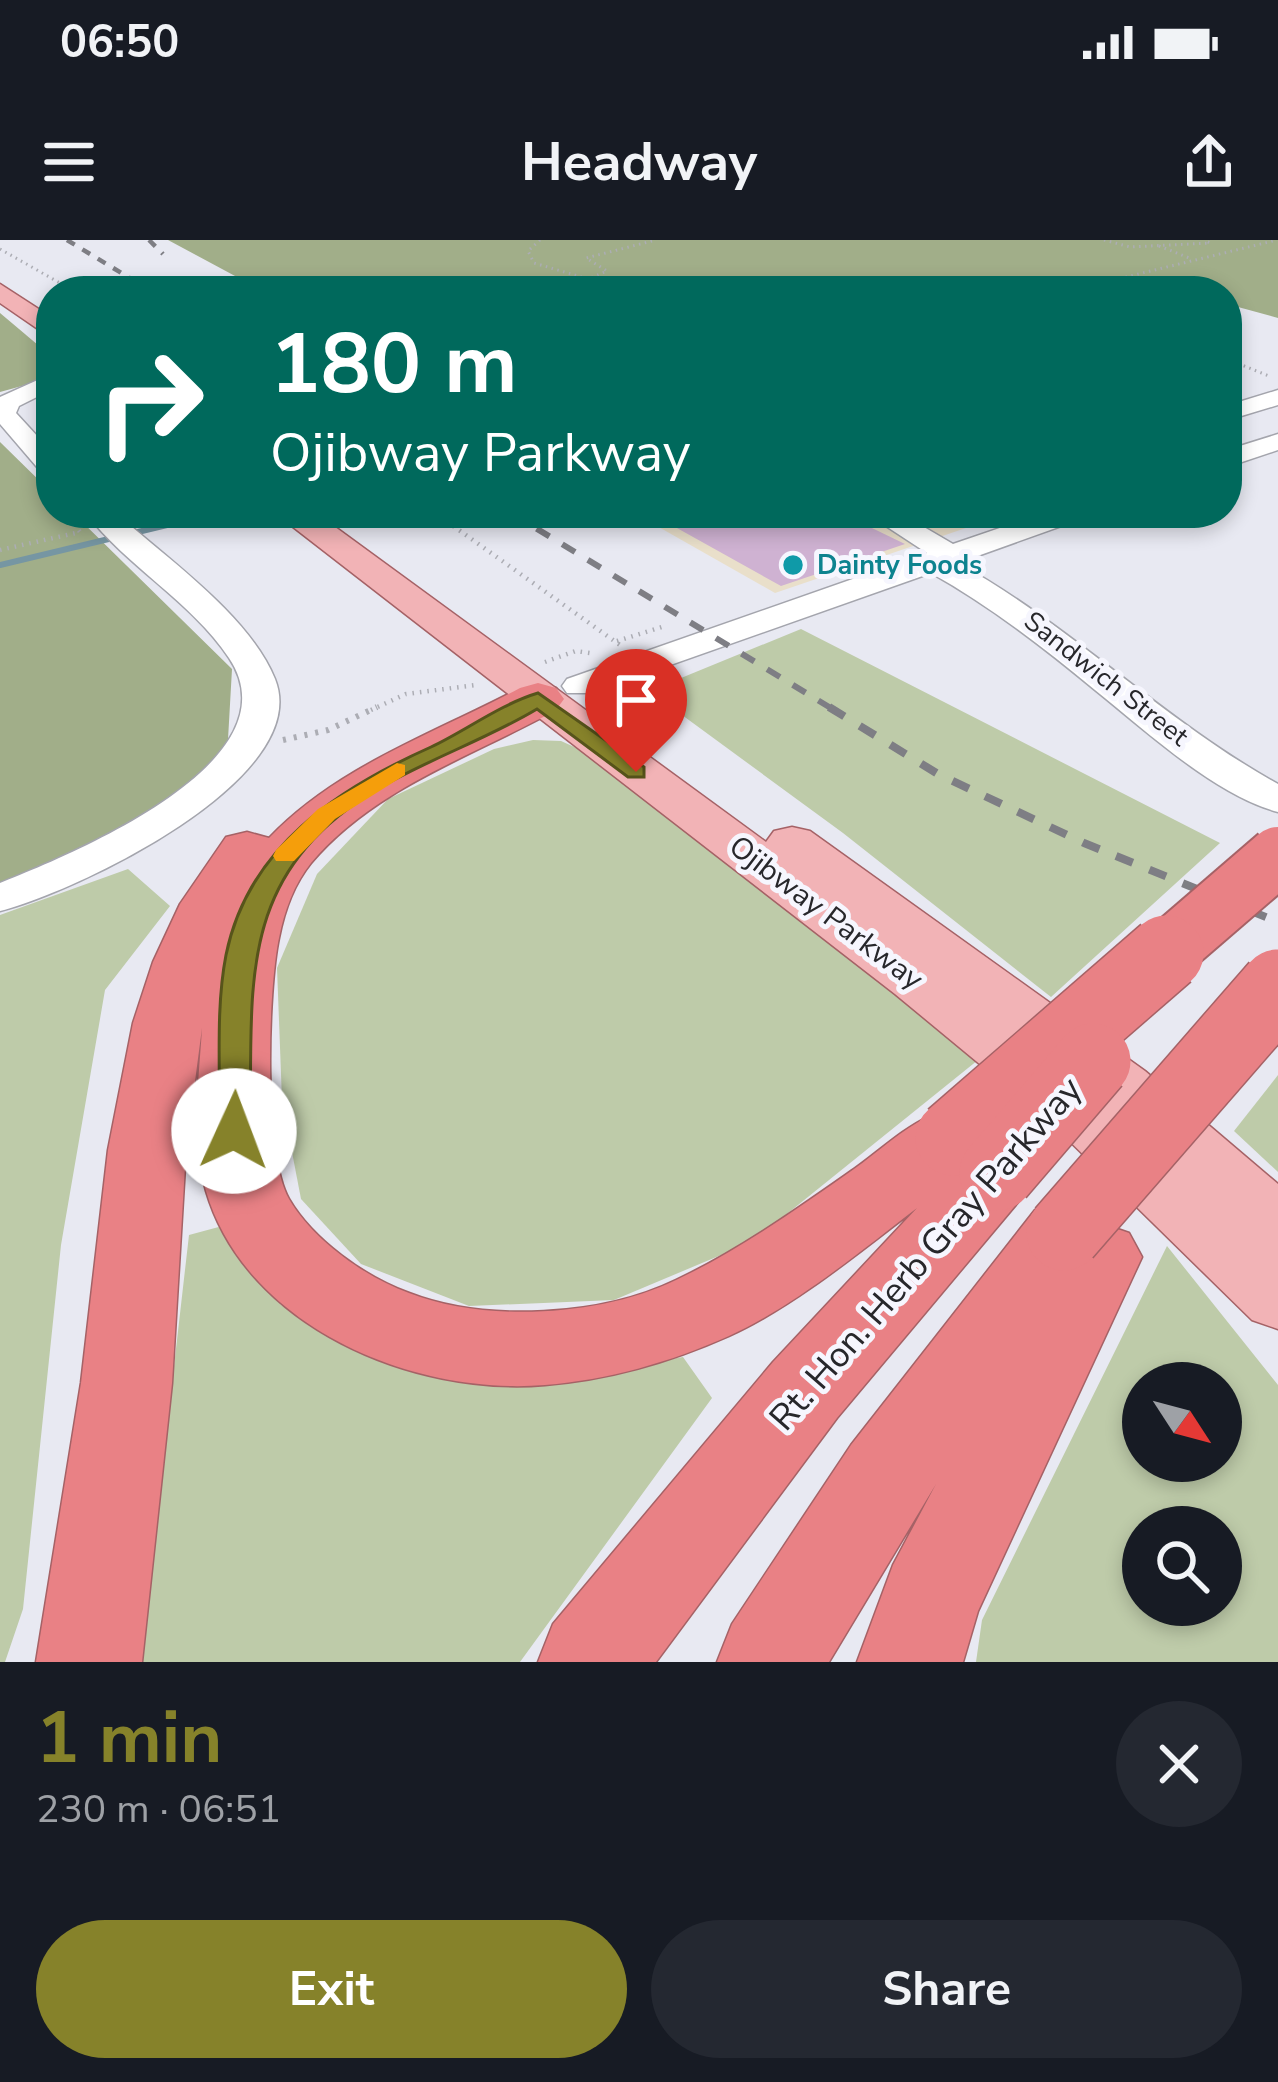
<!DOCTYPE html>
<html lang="en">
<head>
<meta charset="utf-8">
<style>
  :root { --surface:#171b24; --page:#242831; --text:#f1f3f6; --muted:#9ea1a6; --accent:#86822a }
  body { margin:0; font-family:"Nunito Sans",sans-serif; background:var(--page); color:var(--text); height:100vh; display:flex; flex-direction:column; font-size:45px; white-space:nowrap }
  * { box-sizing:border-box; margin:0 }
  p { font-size:39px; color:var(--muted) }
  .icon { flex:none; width:66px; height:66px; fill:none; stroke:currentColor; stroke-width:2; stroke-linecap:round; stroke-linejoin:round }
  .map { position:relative; height:1422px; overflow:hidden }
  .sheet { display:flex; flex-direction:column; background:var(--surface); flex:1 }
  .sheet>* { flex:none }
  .top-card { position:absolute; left:36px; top:36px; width:1206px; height:252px; border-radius:48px; box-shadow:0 6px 18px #0003; background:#00695c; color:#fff; overflow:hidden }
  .needle { width:78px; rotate:126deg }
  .tools { position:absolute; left:1122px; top:1122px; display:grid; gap:24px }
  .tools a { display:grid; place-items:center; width:120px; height:120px; border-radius:50%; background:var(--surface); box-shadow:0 6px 18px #0003; font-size:60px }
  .pin { position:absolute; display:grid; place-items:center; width:102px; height:102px; color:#fff; margin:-123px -51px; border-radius:50% 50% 50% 0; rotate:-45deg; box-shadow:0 0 12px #0007 }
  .pin .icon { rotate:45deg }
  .me { position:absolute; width:132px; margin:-66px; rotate:2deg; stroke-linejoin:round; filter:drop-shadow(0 0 9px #0008) }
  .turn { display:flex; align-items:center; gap:42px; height:252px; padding:0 36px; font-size:54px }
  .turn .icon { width:156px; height:156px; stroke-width:2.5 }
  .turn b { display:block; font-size:84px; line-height:102px }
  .round { display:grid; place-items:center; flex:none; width:126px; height:126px; border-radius:63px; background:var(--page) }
  .head { display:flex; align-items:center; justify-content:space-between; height:204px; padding:0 36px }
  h1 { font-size:72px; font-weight:700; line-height:90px; color:var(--accent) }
  .action { display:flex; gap:24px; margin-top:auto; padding:24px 36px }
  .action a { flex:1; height:138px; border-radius:72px; background:var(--accent); color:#fff; font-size:48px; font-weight:700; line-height:138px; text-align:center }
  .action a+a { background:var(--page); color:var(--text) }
  .status { display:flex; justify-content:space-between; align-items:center; height:84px; padding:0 60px; background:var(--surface); direction:ltr }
  .status svg { height:33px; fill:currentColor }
  header { display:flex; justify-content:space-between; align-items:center; height:156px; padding:0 36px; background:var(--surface); font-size:54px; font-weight:700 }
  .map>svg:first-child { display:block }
</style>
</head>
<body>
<div class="status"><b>06:50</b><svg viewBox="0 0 49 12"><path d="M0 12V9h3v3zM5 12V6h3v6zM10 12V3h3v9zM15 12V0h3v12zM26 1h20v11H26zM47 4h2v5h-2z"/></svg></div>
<header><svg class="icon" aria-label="menu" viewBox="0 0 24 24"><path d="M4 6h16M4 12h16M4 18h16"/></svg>Headway<svg class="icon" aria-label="share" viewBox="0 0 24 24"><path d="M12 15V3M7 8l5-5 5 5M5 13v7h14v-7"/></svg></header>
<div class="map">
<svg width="1278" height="1422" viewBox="0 0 1278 1422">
  <rect width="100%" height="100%" fill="#e8e9f2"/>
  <path fill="#e9dfca" d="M634,273h376l-235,80z"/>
  <g fill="#becba9" fill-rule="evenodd">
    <path d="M801,389l419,214 -169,154 -208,-164 -176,-129 -3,-19z"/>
    <path d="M533,500l28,1 40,18 377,301 -226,182 -138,58 -145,6 -108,-42 -60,-65 -19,-99 -5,-132 40,-94 71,-75 106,-50z"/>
    <path d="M128,629l42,37 -65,84 -44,255 -38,364 -18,53h-5v-747z"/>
    <path d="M1278,835v97l-44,-41z"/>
    <path d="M226,985l55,80 120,55 143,19 139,-22 29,41 -192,264h-384l14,-86 39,-341z"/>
    <path d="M1167,1006l111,139v277h-302l6,-42zM1143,1143h78v78h-78zM1143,1287h78v78h-78z"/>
  </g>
  <g fill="#a1ae89">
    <path d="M168,0h1110v78l-51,-14v-13h-964z"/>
    <path d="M0,73l51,43v22l-51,14z"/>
    <path d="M0,202l51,50v21h22l159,156 -5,88 -113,88 -114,40z"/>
  </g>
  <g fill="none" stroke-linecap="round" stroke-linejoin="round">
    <path stroke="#7696a3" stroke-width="4.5" d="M205,276l12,-3"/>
    <path stroke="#7696a3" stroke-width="6" d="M0,325l217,-52"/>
  </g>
  <path fill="#cfb2d2" d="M650,273h137l22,11 34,-10 62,30 -124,42z"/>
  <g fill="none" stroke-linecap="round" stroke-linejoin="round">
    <g stroke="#a4a5ad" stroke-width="3">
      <g id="minor">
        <path d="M51,134v16l-32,16 -3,7 35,38v24l-9,-2 -42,-49v-27z"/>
        <path d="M1278,150v15l-40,12 -11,-5 2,-7z"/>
        <path d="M1278,194v16l-51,17v-17z"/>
        <path d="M86,273h30c50,45 133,102 159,166 40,100 -202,214 -275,232v-28c70,-28 299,-121 229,-225 -38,-57 -102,-91 -143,-145z"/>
        <path d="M866,273h34l53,31 91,-31h41l-4,6 -123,44c114,63 206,158 320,221v28c-62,-16 -133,-82 -183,-122 -52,-43 -105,-84 -164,-117l-340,120h-24l-5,-7 5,-7 360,-126z"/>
      </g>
    </g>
    <g stroke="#a56266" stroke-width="3">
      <g id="major">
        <path d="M0,44l51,33v21l-51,-35z"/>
        <path d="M275,273h41l450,329 8,-11 18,-4 18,4 335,240 133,113v145l-26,-9 -201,-197 -156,-129z"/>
      </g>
    </g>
    <g stroke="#a56266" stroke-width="3">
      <g id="highway">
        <path d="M538,443l18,5 8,11 -8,11c-83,46 -182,78 -245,153 -17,21 -27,49 -32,75 -11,52 -16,216 10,261 24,41 76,78 120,94 77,30 193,23 267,-13 62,-29 121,-71 178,-111 23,-16 48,-40 74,-52 20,-9 32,-5 52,1l11,20 -4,8 10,-3 28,9 11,21 -11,21 -188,224 -181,244h-118l15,-38 220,-262 144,-154c-56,43 -124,99 -188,128 -58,26 -121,44 -184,49 -132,11 -299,-58 -339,-194 -16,-52 -7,-110 -4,-163l-16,122 -14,233 -30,279h-106l45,-279 27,-233 25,-127 20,-61 27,-58 46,-67 21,-5 22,6c69,-72 164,-104 251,-150z"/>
        <path d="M1064,960l29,10 7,13 29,10 13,24 -164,354 -15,51h-106l36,-97 43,-81 -107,178h-112l15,-38 119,-179 184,-235z"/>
      </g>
    </g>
    <g stroke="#acadb4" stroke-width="3" stroke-dasharray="1.5 4.5" stroke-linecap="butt">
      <path d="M540,0l-12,11 6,12 54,16 19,-8 -21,-13 70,-18"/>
      <path d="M1104,0l26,7 80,-4 -6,-3"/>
      <path d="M1159,6l33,13"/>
      <path d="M0,9l74,42"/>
      <path d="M1150,51l-32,-12 159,-39"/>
      <path d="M1227,119l42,17"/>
      <path d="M38,248l13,12"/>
      <path d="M435,273l4,3"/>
    </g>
    <g stroke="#acadb4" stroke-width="4.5" stroke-dasharray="1.5 6" stroke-linecap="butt">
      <path d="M435,273l185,132"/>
      <path d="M0,310l80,-18 -15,-19"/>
      <path d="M617,401l48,-15"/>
      <path d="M545,422l31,-11 14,2"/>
      <path d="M371,470l35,-16 70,-9"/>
    </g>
    <path stroke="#acadb4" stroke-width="6" stroke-dasharray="3 8" stroke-linecap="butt" d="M283,500l45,-10 49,-23"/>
    <use href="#minor" fill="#fff" fill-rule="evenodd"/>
    <use href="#major" fill="#f2b3b6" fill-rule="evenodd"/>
    <use href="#highway" fill="#e98185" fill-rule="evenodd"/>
    <g stroke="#7e7e84" stroke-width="4.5" stroke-dasharray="9 9" stroke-linecap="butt">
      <path d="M67,0l84,51"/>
      <path d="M149,0l14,14"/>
      <path d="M511,273l5,3"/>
    </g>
    <path stroke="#7e7e84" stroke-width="6" stroke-dasharray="15 15" stroke-linecap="butt" d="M511,273l323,197"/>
    <path stroke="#7e7e84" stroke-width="8" stroke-dasharray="18 18" stroke-linecap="butt" d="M829,467l109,67 146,69 194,79"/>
    <g stroke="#a56266" stroke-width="62" stroke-linecap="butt">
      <path id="highway-bridge-far1" d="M1162,716l116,-100"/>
    </g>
    <g stroke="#a56266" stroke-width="78" stroke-linecap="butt">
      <g id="highway-bridge">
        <path d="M953,898l213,-185"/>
        <path d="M997,933l96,-112"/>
        <path d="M1064,993l214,-246"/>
      </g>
    </g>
    <use href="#highway-bridge-far1" stroke="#e98185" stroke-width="58"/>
    <use href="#highway-bridge" stroke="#e98185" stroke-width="75"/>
  </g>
  <path fill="#86822a" stroke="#57541b" stroke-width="3" d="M538,453l106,74v10h-16l-91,-68c-50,30 -106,49 -156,78 -147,86 -128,196 -131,344l-5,8h-22l-4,-8c2,-56 -4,-120 7,-176 22,-108 111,-166 205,-208 34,-16 70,-43 107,-54z"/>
  <path fill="#f59e0b" d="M397,523l8,2v10l-70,44 -41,42h-18l-3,-5 3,-6 42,-41z"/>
  <circle fill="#0f9aa8" stroke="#f6f6fe" stroke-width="4.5" cx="793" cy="325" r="12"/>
  <g text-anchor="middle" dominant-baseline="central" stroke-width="10" stroke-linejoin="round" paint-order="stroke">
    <g font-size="27" font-weight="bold" fill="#0d838f" stroke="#f6f6fe" text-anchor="start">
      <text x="817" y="325">Dainty Foods</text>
    </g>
    <g font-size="27" fill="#27272b" stroke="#f6f6fe">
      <text transform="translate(1106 439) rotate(38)">Sandwich Street</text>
    </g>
    <g font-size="30" fill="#27272b" stroke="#f6f6fe">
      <text transform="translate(826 673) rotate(37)">Ojibway Parkway</text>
    </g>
    <g font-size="36" fill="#27272b" stroke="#f6f6fe">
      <text transform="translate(926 1014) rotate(-49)">Rt. Hon. Herb Gray Parkway</text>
    </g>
  </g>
</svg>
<div class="tools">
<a><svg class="needle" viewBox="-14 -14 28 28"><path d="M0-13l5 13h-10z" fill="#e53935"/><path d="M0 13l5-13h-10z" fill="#9ea1a6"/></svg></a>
<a><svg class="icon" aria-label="search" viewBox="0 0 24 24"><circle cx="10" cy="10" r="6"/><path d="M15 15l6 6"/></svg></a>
</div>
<div class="pin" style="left:636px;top:532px;background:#d93025"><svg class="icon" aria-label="arrive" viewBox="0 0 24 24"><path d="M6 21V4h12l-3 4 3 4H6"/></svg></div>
<svg class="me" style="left:234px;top:891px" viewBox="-20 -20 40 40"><circle r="19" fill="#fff"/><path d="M0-13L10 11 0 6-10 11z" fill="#86822a"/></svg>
<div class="top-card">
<div class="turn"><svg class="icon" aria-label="right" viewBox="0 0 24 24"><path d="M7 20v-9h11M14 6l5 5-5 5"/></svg><div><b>180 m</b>Ojibway Parkway</div></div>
</div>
</div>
<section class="sheet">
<div class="head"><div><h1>1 min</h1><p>230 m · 06:51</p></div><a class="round"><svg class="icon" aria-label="close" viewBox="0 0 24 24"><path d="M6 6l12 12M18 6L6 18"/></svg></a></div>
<div class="action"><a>Exit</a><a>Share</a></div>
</section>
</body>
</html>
